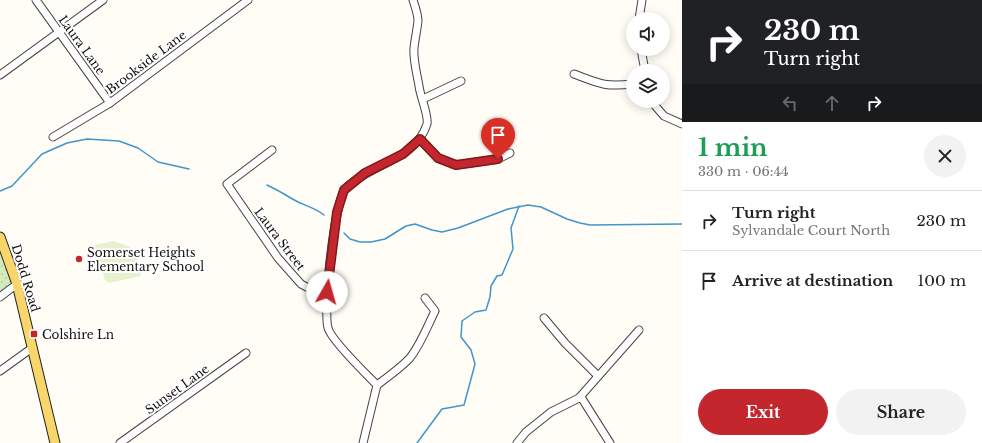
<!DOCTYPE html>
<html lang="en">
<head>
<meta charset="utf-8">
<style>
  :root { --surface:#fff; --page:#f2f2f2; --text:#222; --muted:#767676; --line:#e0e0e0; --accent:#c4262e }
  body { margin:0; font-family:"Libre Baskerville",serif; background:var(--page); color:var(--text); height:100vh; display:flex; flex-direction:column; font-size:15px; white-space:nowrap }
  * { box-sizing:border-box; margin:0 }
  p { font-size:13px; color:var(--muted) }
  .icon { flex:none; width:22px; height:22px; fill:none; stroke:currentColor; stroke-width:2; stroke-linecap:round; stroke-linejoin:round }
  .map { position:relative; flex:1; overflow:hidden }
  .details { display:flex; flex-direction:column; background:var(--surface); width:300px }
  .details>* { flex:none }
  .guide { background:#202124; color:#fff; overflow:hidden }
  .fabs { position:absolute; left:626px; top:12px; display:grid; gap:8px }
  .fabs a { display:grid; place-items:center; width:44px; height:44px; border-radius:50%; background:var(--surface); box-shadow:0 2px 10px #0003; font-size:20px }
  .pin { position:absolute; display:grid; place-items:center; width:34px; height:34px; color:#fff; margin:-41px -17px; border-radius:50% 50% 50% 0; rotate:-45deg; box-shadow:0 0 4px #0007 }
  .pin .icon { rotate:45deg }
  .me { position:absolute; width:44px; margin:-22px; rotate:7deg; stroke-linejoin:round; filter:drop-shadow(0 0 3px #0008) }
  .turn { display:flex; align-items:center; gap:14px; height:84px; padding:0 16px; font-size:18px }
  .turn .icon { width:52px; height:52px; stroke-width:2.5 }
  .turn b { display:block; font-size:28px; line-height:34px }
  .lanes { display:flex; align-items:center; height:38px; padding:0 16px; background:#0003; justify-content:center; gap:20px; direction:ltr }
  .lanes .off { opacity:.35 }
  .round { display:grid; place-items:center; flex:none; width:42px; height:42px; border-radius:21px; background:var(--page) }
  .overview { display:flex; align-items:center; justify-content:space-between; height:68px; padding:0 16px }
  h1 { font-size:24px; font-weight:700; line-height:30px; color:#1e9e55 }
  .button { display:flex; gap:8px; margin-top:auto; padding:8px 16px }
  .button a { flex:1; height:46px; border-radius:24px; background:var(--accent); color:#fff; font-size:16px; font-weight:700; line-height:46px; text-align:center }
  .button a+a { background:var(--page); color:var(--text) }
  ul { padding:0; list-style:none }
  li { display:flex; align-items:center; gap:12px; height:60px; padding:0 16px; border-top:1px solid var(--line) }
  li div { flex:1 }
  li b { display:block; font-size:15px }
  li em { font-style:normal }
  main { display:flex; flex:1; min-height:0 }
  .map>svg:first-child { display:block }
</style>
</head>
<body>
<main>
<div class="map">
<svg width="682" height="443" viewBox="0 0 682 443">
  <defs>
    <pattern id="grass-dots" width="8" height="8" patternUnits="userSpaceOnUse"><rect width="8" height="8" fill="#d5ebbd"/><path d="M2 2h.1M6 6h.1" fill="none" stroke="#b6c8a1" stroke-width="1.8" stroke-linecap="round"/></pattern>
  </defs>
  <rect width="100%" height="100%" fill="#fffdf5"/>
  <path fill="url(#grass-dots)" d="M0,254l12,30 -12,8z"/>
  <path fill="#e6f2cf" d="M114,241l16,6 8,13 3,16 -32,7 -4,-3 -11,-35z"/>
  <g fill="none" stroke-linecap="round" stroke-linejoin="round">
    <g stroke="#3f96cf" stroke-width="1.5">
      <path d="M267,185c11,5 20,11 31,17 9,4 19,7 26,13"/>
      <path d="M0,191l12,-5 30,-32 25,-11 20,-4 32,2 19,7 20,14 31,7"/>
      <path d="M344,233l6,6 10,3h11l14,-3 21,-13 9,-2 17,6 10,2 16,-4 50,-19 20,-4 13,2 26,12 13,4 10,2 92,-1"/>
      <path d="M417,443l25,-34 22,-4 11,-41 -4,-14 -10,-13 1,-16 13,-9 11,-2 4,-13 1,-11 6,-10 5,-1 11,-26 -2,-21 8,-22"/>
    </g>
    <g stroke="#444" stroke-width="9">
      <g id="minor">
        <path d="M36,0l74,103"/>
        <path d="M639,19l3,-19"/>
        <path d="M641,49l4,22"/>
        <path d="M574,74c26,10 31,13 59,10"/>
        <path d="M0,75l103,-75"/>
        <path d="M423,99l38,-18"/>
        <path d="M651,101l13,15 18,8"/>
        <path d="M53,137l57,-34 138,-103"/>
        <path d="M420,139l18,19 18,7 42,-6 12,-6"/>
        <path d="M272,150l-45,34 51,74 23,26 13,7 13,1"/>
        <path d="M0,297l17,-13"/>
        <path d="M544,318l21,25 33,33"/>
        <path d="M0,371l32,-23"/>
        <path d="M377,385c-11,-11 -46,-45 -49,-57 -5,-19 6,-127 18,-140 24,-24 70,-28 81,-64 2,-8 -7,-28 -8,-38 -2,-12 -6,-26 -5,-38 1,-9 3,-18 4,-27 0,-7 -3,-15 -5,-21"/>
        <path d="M377,385c11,-8 22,-16 32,-26 11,-13 18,-32 26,-48l-10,-13"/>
        <path d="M579,398l2,-1 29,46"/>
        <path d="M120,443l126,-90"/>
        <path d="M363,443l14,-58"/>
        <path d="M517,443l9,-11 25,-20 28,-14 60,-68"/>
      </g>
    </g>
    <g stroke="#222" stroke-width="11">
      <path id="major" d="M0,237l17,47 38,159"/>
    </g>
    <use href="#minor" stroke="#fff" stroke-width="7"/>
    <use href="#major" stroke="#f9d66b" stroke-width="9"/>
  </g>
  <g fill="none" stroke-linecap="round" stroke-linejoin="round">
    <g stroke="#7f191e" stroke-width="10">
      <path id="route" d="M327,292l10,-80 7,-22 21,-17 38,-19 17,-15 18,19 18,7 42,-6"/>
    </g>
    <use href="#route" stroke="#c4262e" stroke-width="7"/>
  </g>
  <g fill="#c4262e" stroke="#fff" stroke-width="1.5">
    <circle cx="79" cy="259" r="4"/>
    <rect x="30" y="330" width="8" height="8" rx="2"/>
  </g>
  <g text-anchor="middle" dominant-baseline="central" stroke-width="4" stroke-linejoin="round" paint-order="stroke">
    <g font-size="12" fill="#111" stroke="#fff">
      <text transform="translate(82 45) rotate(54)">Laura Lane</text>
      <text transform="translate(146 62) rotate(-37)">Brookside Lane</text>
      <text transform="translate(280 239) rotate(53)">Laura Street</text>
      <text transform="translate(26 278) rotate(73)">Dodd Road</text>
      <text transform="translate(177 389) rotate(-36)">Sunset Lane</text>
    </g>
    <g font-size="12" fill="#111" stroke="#fff" text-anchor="start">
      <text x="87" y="252">Somerset Heights<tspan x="87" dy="14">Elementary School</tspan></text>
      <text x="42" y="334">Colshire Ln</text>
    </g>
  </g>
</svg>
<div class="fabs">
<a><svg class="icon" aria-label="sound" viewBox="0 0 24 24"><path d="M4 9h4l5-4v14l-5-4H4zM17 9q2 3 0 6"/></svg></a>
<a><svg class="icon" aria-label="layers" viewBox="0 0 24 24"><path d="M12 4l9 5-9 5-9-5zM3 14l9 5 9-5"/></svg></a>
</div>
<div class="pin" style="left:498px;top:159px;background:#d93025"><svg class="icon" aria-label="arrive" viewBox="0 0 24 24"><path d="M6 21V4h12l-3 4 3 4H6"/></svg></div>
<svg class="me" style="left:327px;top:292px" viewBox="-20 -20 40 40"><circle r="19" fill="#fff"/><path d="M0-13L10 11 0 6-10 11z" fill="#c4262e"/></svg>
</div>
<section class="details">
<div class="guide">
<div class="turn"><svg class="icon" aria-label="right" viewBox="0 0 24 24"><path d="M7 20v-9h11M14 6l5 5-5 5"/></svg><div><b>230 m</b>Turn right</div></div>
<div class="lanes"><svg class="icon off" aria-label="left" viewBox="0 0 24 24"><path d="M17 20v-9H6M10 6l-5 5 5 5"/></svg><svg class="icon off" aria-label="ahead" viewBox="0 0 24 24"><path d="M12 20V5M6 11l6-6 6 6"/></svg><svg class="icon" aria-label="right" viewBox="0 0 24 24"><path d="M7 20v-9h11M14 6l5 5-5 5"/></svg></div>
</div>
<div class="overview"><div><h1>1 min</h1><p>330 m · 06:44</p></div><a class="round"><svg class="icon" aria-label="close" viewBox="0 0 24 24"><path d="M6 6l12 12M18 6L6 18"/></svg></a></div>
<ul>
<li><svg class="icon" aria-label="right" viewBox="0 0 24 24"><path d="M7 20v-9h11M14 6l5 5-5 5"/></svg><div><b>Turn right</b><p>Sylvandale Court North</p></div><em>230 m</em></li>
<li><svg class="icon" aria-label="arrive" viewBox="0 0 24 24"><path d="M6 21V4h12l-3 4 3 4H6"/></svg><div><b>Arrive at destination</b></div><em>100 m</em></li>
</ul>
<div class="button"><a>Exit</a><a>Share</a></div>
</section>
</main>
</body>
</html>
